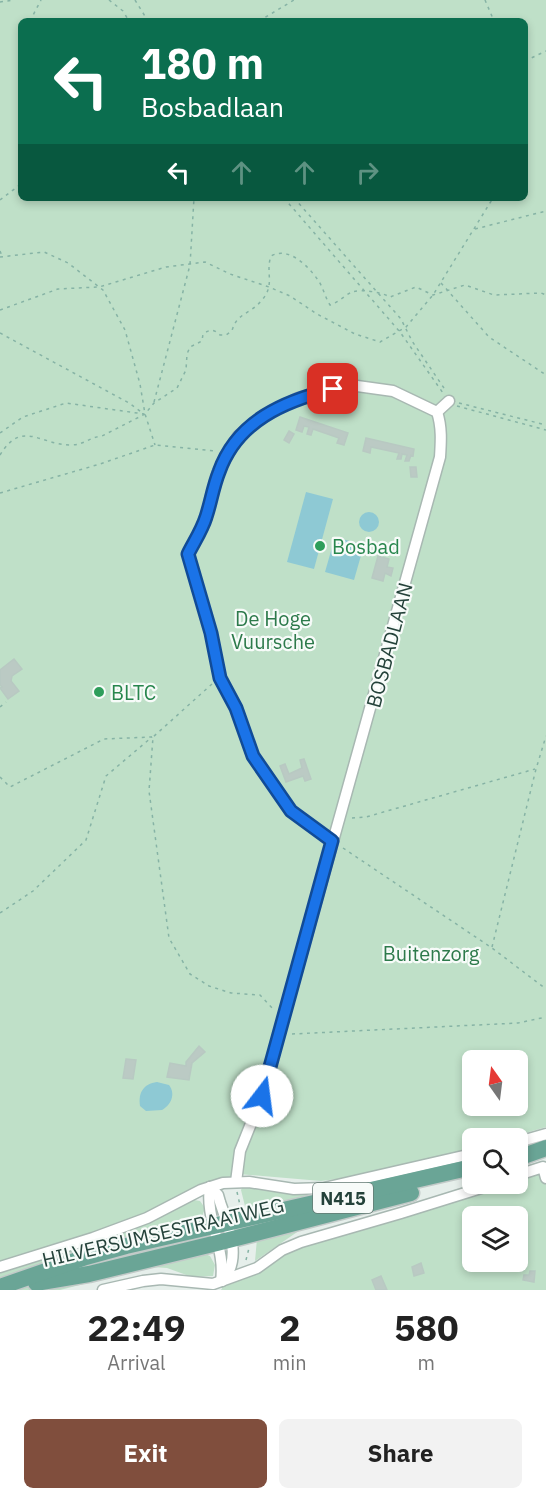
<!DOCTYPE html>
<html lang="en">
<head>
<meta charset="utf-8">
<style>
  :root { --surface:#fff; --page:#f2f2f2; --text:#222; --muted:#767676; --accent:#804e3d }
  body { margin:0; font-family:"IBM Plex Sans",sans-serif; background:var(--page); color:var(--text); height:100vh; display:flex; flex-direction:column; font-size:22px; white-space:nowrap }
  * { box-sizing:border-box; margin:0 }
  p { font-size:20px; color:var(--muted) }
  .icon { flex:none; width:33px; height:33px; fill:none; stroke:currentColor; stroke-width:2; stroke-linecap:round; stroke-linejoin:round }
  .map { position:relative; height:1290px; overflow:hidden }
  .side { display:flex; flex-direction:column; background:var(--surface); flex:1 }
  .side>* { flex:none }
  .guide { position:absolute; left:18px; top:18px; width:510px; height:183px; border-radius:9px; box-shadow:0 3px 9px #0003; background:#0b6e4f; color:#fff; overflow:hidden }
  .needle { width:39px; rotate:346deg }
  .controls { position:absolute; left:462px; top:1050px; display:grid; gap:12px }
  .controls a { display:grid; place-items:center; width:66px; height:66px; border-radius:9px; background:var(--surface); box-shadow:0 3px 9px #0003; font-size:30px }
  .pin { position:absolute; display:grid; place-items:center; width:51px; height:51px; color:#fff; margin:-26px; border-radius:12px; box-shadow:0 3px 9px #0006 }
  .me { position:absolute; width:66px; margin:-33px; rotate:15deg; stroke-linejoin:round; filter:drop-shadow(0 0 4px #0008) }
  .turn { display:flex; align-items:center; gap:21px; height:126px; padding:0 24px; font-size:27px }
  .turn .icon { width:78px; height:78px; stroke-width:2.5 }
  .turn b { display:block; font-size:42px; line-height:51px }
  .lanes { display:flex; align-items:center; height:57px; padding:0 24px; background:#0003; justify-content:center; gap:30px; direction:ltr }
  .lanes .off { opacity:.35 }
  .eta { display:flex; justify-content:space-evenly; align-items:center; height:102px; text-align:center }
  .eta b { font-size:36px; font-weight:700; line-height:42px }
  .primary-button { display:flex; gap:12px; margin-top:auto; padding:12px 24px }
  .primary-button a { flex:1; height:69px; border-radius:9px; background:var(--accent); color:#fff; font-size:24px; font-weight:700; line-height:69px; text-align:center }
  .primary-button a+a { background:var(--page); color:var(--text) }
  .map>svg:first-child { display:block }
</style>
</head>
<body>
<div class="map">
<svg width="546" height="1290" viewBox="0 0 546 1290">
  <rect width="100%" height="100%" fill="#e6efeb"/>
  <g fill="#bfe0c8" fill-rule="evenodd">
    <path d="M0,0h546v1127l-38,11h-36v10l-128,30 -23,3 -83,-7 -41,14 -55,29 -142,47zM21,21h504v177h-504zM472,1060h46v46h-46z"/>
    <path d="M546,1167v123h-325l3,-5 63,-34 74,-24 2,3 8,-3v-2l121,-41h26v-9zM472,1216h46v46h-46z"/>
    <path d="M246,1185l96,3 -95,26 -6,-24 1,-2h4z"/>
    <path d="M194,1200l6,1 5,7 -4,12 -5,4 -196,57v-10z"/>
    <path d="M303,1228l-48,33 2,-22z"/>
    <path d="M196,1250l14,6 5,9 -2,11 -21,1 -25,-9 -16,-1 -91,23h-48l59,-14z"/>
  </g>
  <g fill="#8ec9d4">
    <path d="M306,492l27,7 -19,70 -27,-7z"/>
    <circle cx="369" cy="522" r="10"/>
    <path d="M335,537l29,8 -10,35 -29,-8z"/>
    <path d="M157,1082l12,3c7,9 2,20 -7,25l-16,1 -6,-5c-2,-13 3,-22 17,-24z"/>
  </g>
  <g fill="#bbcac4" stroke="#b8c9c2" stroke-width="1.5">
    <path d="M300,417l48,16 -4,12 -7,-2 2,-5 -26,-9 -2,6 -4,-1 2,-7 -5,-1 -2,6 -6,-2z"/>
    <path d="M289,431l5,3 -5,9 -5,-3z"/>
    <path d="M366,438l48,11 -1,7 -2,-1 -2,6h-4l2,-6 -5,-1 -1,5h-4l2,-6 -28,-6 -1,6 -7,-2z"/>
    <path d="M410,467h6l1,10h-6z"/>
    <path d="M378,556l11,3 -2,8 6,1 -2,8 -6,-3 -2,8 -11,-3z"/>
    <path d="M14,659l8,10 -10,7 -1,5 8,10 -11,8 -8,-11 2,-1 -2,-2v-15z"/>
    <path d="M304,759l7,20 -6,2 -2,-5 -17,6 -6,-16 5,-2 4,10 13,-6 -2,-8z"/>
    <path d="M199,1046l6,6 -13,11 -3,17 -22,-3 3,-14 16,3v-4z"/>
    <path d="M126,1059l10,1 -3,19 -10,-1z"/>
    <path d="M465,1247l7,1v14h22l-1,5 -30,-6z"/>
    <path d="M421,1263l3,10 -10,3 -2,-9z"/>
    <path d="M530,1271h5l-1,11 -11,-2 1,-5h5z"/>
    <path d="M381,1276l6,14h-11l-4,-10z"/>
  </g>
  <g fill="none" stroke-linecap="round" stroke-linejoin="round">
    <g stroke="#a8b8b2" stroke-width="13">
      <g id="minor">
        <path d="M437,412l12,-11"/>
        <path d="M518,1142l28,-8"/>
        <path d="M518,1175l25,-8 3,11"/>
        <path d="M236,1182l4,-31 22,-55 178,-639c1,-15 2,-30 -3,-45l-44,-21 -43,-6 -52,13 -40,22 -20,16 -19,35 -13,48 -18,35 23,78 9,46 16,30 17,48 38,55 41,30"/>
        <path d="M210,1187l8,8 2,7c8,24 23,57 2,79"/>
        <path d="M210,1187c-5,32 16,62 11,94"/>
        <path d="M0,1267l93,-29 54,-20 54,-28 22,-7 26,-1 45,7 30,-1 148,-34"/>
        <path d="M103,1290l40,-9 18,-2 52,5 44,-16 25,-18 19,-8 100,-29 93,-29"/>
      </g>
    </g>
    <g stroke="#c2cac8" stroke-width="19">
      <g id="primary">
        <path d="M518,1158l28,-10"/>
        <path d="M36,1283l53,-9 128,-31 194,-50"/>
        <path d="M0,1287l86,-30 40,-11 346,-79"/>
      </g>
    </g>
    <g stroke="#86b3a5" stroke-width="1.5" stroke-dasharray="3 4.5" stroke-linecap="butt">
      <path d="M109,0l14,11 6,10"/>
      <path d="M135,0l13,21"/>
      <path d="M485,0l9,21"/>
      <path d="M0,2l14,-2"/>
      <path d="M30,21l11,-21"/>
      <path d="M259,21l35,-21"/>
      <path d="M525,61l21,-10"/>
      <path d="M284,198l116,134 43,61"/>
      <path d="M294,198l107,121 11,22 34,50"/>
      <path d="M0,200l21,-16"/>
      <path d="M475,229l71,-18"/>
      <path d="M0,251l2,5"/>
      <path d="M0,257l44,-5 24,11 35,27 22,40 15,54 5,30 10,31"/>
      <path d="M441,283l48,54 57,38"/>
      <path d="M0,310l58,-21 41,-2 67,-20 39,-5 25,12 39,13 21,9 27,18 38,20 25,8 26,-15 27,-32 60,-97"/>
      <path d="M0,333l129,70 15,11"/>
      <path d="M154,402l36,-137 4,-67"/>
      <path d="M459,403l87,22"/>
      <path d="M457,406l89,24"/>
      <path d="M0,433l23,-16 43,-14 78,11"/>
      <path d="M0,455c22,-36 40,-10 71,-10 13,0 19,-8 31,-9l43,-22 9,-11 23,-15 9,-18 1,-16 3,-7 12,-6 1,-7c7,-5 11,-5 17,1h6l6,-4c4,-18 19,-17 29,-30 15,-16 4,-28 10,-45 18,-10 37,10 47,24 5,7 7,17 12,25 9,-3 15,-10 22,-13 10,-3 29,0 38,5l26,-10 17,8 32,-10 29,10 47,-2 5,2"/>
      <path d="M0,493l100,-29 55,-19 61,6"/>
      <path d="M212,684l-59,53 -4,54 20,147 21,36 19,12 22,7 29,2 14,15"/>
      <path d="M0,707l6,-5"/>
      <path d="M0,777l10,10 94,-48 48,-2"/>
      <path d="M352,818l14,-1 169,-48"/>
      <path d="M343,848l149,100 54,41"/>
      <path d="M0,913l33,-22 53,-51 20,-64 46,-39"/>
      <path d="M492,947l44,-178 10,-33"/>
      <path d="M292,1034l226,-11 28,-6"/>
      <path d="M237,1192l3,13"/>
      <path d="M246,1260l3,-12"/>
    </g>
    <use href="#minor" stroke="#fff" stroke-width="10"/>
    <use href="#primary" stroke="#6aa596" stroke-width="16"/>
  </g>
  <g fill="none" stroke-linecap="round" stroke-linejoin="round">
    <g stroke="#114b97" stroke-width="15">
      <path id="route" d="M262,1096l70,-255 -41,-30 -38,-55 -17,-48 -16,-30 -9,-45 -23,-79c6,-12 14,-24 18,-37 5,-15 7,-30 13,-45 18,-51 65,-71 114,-83"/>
    </g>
    <use href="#route" stroke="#1a73e8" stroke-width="10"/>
  </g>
  <g fill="#2e9e5b" stroke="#f7fbf9" stroke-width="2">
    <circle cx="320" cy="546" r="6"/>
    <circle cx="99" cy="692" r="6"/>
  </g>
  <g text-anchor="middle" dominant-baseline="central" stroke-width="4.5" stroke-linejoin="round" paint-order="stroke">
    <rect fill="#f7fbf9" stroke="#637a73" stroke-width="1.5" x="313" y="1183" width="60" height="30" rx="4.5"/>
    <g font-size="18" font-weight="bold" fill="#24423a">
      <text x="343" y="1198">N415</text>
    </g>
    <g font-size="20" fill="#27864d" stroke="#f7fbf9" text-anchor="start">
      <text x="332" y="546">Bosbad</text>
      <text x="111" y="692">BLTC</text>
    </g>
    <g font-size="20" fill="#2d7a4b" stroke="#f7fbf9">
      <text x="273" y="618">De Hoge<tspan x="273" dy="23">Vuursche</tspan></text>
      <text x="431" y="953">Buitenzorg</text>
    </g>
    <g font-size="20" fill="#24423a" stroke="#f7fbf9">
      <text transform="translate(389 645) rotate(-75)">BOSBADLAAN</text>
      <text transform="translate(163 1232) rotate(-13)">HILVERSUMSESTRAATWEG</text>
    </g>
  </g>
</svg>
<div class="controls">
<a><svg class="needle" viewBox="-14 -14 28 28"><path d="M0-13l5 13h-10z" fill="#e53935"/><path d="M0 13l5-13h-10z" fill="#767676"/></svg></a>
<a><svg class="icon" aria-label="search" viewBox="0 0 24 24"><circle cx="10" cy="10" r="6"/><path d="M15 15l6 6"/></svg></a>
<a><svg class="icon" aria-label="layers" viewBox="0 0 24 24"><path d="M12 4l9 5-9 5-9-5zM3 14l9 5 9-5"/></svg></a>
</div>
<div class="pin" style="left:333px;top:389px;background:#d93025"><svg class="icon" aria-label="arrive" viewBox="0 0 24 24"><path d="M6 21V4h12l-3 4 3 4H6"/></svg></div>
<svg class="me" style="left:262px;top:1096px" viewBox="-20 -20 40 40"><circle r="19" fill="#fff"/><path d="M0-13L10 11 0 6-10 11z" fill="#1a73e8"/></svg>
<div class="guide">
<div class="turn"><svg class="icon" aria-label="left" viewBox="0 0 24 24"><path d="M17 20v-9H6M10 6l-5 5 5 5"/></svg><div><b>180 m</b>Bosbadlaan</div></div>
<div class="lanes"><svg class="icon" aria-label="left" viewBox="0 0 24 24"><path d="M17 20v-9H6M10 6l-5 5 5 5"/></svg><svg class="icon off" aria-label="ahead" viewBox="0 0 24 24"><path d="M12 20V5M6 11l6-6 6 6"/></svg><svg class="icon off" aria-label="ahead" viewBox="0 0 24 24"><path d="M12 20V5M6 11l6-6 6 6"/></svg><svg class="icon off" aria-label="right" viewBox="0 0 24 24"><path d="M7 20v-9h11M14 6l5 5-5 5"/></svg></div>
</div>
</div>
<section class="side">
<div class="eta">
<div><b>22:49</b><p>Arrival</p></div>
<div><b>2</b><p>min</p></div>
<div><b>580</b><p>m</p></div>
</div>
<div class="primary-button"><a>Exit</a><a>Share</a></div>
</section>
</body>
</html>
